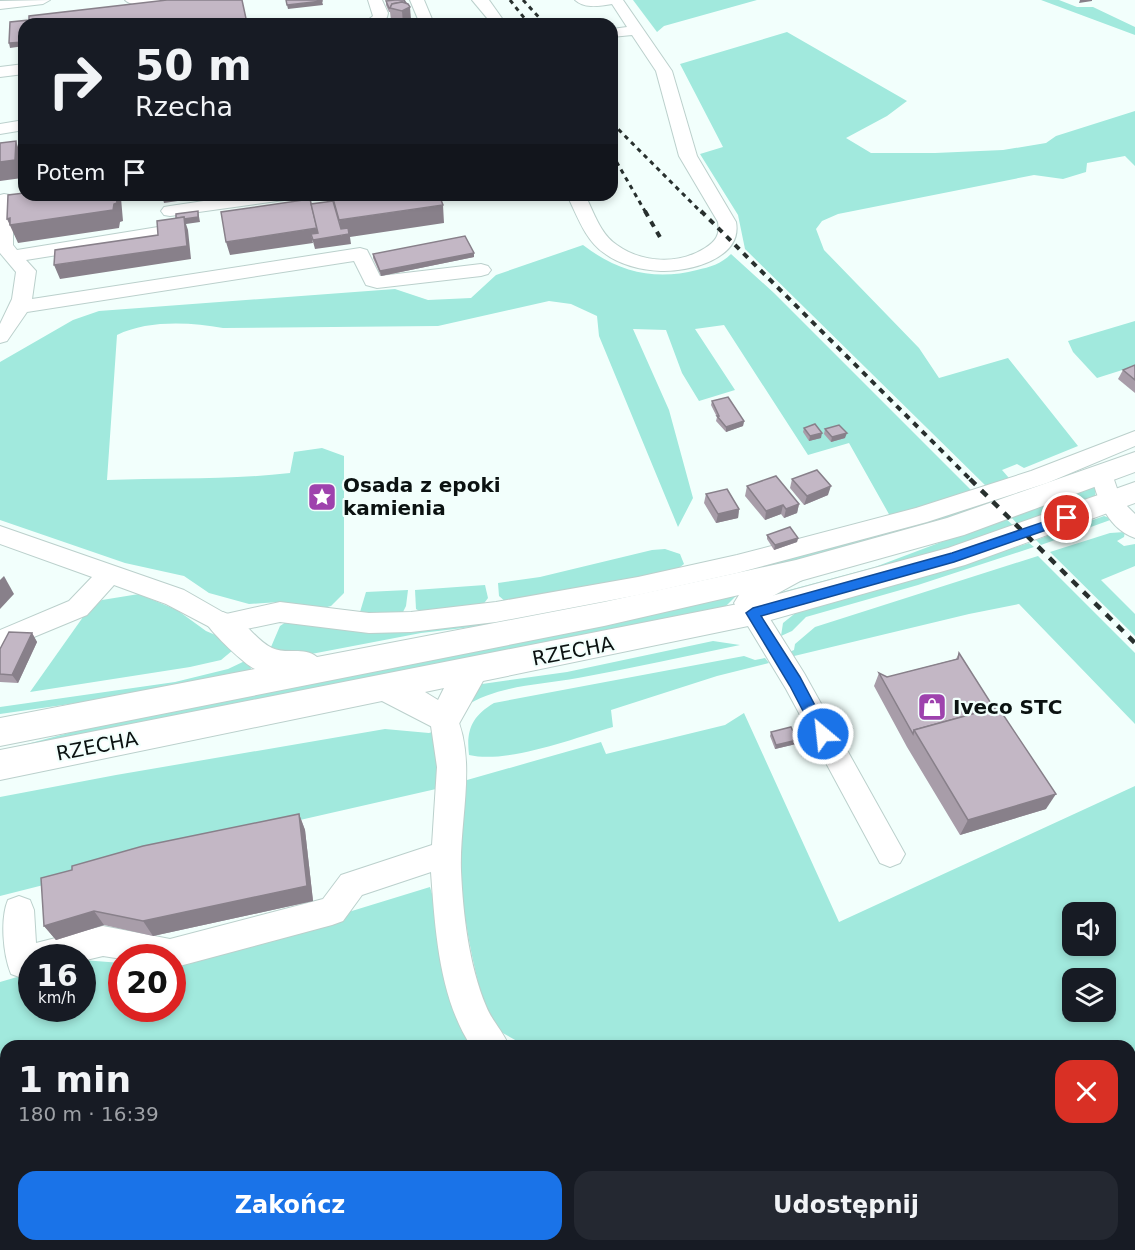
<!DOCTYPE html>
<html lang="pl">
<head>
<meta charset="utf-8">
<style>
  :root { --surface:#171b24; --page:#242831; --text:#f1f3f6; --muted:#9ea1a6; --accent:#1a73e8 }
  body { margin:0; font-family:"DejaVu Sans",sans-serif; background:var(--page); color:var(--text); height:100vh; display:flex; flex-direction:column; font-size:22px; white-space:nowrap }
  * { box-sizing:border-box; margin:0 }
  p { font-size:20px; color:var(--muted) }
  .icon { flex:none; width:33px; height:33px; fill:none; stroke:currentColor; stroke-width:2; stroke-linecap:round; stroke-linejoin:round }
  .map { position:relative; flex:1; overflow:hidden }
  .sheet { position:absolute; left:0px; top:1040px; width:1136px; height:212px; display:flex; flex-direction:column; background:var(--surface); border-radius:18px 18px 0 0; box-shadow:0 3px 9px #0003 }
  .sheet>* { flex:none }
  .top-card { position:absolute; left:18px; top:18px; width:600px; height:183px; border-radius:18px; box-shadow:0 3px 9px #0003; background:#171b24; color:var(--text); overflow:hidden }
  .tools { position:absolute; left:1062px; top:902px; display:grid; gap:12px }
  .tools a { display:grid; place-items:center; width:54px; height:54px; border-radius:12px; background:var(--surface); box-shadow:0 3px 9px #0003; font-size:30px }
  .speed { position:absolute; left:18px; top:944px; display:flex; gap:12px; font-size:30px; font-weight:700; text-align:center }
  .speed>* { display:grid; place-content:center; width:78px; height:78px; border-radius:50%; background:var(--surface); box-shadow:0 3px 9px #0003; line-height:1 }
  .speed small { font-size:15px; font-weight:400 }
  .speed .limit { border:9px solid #d22; background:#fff; color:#111 }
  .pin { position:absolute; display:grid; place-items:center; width:51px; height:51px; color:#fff; margin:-26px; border:3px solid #fff; border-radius:50%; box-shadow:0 2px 6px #0007 }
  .me { position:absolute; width:66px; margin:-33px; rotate:332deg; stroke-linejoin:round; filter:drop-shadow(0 0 4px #0008) }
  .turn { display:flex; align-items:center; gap:21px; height:126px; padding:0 18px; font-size:27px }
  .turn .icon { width:78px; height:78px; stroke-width:2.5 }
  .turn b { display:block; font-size:42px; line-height:51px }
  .then { display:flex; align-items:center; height:57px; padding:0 18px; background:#0003; gap:12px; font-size:22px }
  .round { display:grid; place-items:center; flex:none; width:63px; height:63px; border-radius:18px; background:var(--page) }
  .summary { display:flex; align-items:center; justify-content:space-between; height:102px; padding:0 18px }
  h1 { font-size:36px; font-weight:700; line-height:45px }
  .cta { display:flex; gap:12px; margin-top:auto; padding:12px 18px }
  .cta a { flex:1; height:69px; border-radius:18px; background:var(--accent); color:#fff; font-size:24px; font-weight:700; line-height:69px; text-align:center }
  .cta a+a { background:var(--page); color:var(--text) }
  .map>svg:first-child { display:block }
</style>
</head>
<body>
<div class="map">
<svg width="1135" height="1250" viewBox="0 0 1135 1250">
  <rect width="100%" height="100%" fill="#f2fffc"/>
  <g fill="#a1e9dd" fill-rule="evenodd">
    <path d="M633,0h124l-93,26 -7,6z"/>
    <path d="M1041,0h18l18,7h16l42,20v8z"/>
    <path d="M787,32l120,69 -20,15 -41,22 25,15h64l68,-3 43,-7 10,-7 79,-25v55l-10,-10 -38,7 -1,9 -23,7 -29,-4 -196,39 -16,7 -6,8 8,21 95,98 20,30 69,-20 70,88 -54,22 -7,-4 -15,6 7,8 -21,10 -243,-239 -7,-34 -38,-61 23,-7 -43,-83z"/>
    <path d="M583,245c35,27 72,36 114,25 13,-3 24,-6 34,-16l43,39 200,200 -84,23 -41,-73 -41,12 -84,-130 -29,4 40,61 -36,11 -17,-28 -16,-43 -33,-1 36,81 24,88 -15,29 -79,-191 -2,-20 -26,-12 -22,-3 -111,25 -215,2c-33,-6 -76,-8 -106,7l-10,145c61,-2 122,0 183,-7l4,-21 28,-4 22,8v137l-13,13 -11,3 -41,-7 -30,2 -40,-11 -25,-17 -59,-13 -125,-43v-158l73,-42 26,-9 296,-22 33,11 43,-2 25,-23z"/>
    <path d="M1135,321v45l-38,12 -24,-26 -5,-11z"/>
    <path d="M1096,486l-1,13 -75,28 -9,-10z"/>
    <path d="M987,500l6,5 -205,60 -291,59 -76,9 -115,22 -18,-2 -17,-6 9,-21 6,-4 186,-2z"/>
    <path d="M1104,516l9,3 -72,26 -5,-5z"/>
    <path d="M1005,518l11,10 -204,61 -49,8 112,-30z"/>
    <path d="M1125,532l-1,5 -7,4 7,5 11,-2v22l-34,14 34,34v22l-85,-84 60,-19z"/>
    <path d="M1029,543l5,4 -116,38 -112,32 -14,14 -11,5 2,-13 15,-12 130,-36z"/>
    <path d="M665,549l15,5 4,10 -10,8 -168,30 -7,-6 -1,-13 42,-6 112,-27z"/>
    <path d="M1038,556l97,97v71l-116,-120 -50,10 -179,43 -3,-4 7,-3 1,-6 20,-17z"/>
    <path d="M485,585l3,13 -6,8 -61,6 -5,-3 -1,-19z"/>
    <path d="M408,590l-2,16 -4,8 -31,2 -11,-4 6,-20z"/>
    <path d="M139,594l38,16 29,21 33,14 -18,15 -31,7 -160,25 58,-82 14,-10z"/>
    <path d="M737,595l-13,13 -712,140 132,-35z"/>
    <path d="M713,641l27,4c-54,11 -108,23 -162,33 -39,7 -80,7 -114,29l10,-17 8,-6 85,-12z"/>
    <path d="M744,656l11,4 10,-2 4,5 -52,13 -106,34 2,17c-39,11 -105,37 -144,28 -3,-25 3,-39 25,-52z"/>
    <path d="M247,660l5,11 -168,31 -84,12v-7l175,-25 53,-13z"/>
    <path d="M744,713l95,209 296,-136v464h-79l-13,-5h87v-199h-604l-36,-20c-23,-77 -38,-164 -30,-244l141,-40 5,12 119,-29zM1072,912h34v33h-34zM1072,978h34v33h-34z"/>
    <path d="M385,729l44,4 6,-2 2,31 -1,27 -136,31 -300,76v-99l116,-22z"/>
    <path d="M430,887l44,152 9,6 -477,1v199h962l13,5h-981v-268l31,-9 1,35h50l1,-48 38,3 1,45h50l1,-42z"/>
  </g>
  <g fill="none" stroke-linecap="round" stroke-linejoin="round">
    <g stroke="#bbd0cc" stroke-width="2">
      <g id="minor">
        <path d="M50,0l-7,4 -43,5v-8z"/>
        <path d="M125,0h51c-8,8 -43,8 -51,0z"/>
        <path d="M368,0h14l6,13c-2,14 -14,11 -25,11l10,-8z"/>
        <path d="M410,0h14l10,24h-14z"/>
        <path d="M472,0h17l17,24h-14z"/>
        <path d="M575,0h48l49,71 25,85 39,66c7,37 -48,50 -75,49 -20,-1 -41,-6 -57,-18 -19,-13 -27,-38 -37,-58h18c9,17 15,39 32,50 25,18 62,20 88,3 11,-7 15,-13 13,-26l-39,-66 -23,-85 -24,-36 -20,2v-8l15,-2 -15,-23c-13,2 -27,5 -37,-4z"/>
        <path d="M24,64v10l-24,3v-10z"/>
        <path d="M24,120v10l-24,4v-10z"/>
        <path d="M4,194l6,1 3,4v46l4,5 141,-23 7,2 2,4 -2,4 -7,2 -132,21 10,11 -4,28 328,-51 7,2 13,26 101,-12 7,2 3,4 -3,4 -7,2 -104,12 -11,-3 -12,-24 -327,51 -20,29 -7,2v-19l12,-25 4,-27 -16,-19v-58z"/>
        <path d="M244,195h49l-3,4 -6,1 -114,16 -6,-1 -3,-4 3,-4 6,-1z"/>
        <path d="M1135,431v15l-88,37 -120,39 -190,51 -99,22 -142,27 -85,10 -42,1 -89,-11 -57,12 -57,-30 -52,-19 -27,30 -87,36v-21l69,-29 23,-24 -92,-33v-18l184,64 42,24 54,-12 89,11 42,-1 85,-10 142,-25 99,-22 179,-47 115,-37z"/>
        <path d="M1102,466l8,2 11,32 14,14v24c-27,-9 -38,-39 -44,-64l3,-6z"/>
        <path d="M793,564l9,2 3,7 -3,7 -42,23 44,70 96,172 5,9 -5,9 -10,4 -10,-4 -94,-174 -52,-86 8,-13z"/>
        <path d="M444,708l10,3c24,48 5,109 7,160 2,44 8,94 25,135 6,15 17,25 23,40h-38c-32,-49 -36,-117 -40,-174l-69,23 -19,26 -11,4 -160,43v-11h-50v2l-19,-3 -21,5v-4h-50v18l-10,3 -11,-4c-8,-20 -11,-55 -3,-74l11,-4 11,4 4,10 2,33 67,-17 67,13 153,-40 18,-24 91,-30 5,-78 -7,-48 4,-8z"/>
        <path d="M975,1245h47l2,5h-47z"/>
      </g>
    </g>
    <g stroke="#bbd0cc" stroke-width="2">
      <g id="major">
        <path d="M1135,452v20l-171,63 -168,47 -192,44 -604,120v-28l255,-49c-10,-4 -43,-36 -48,-45l5,-9 11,-3c25,8 29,26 49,36 14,7 32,-2 45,9l287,-55 192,-42 151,-42z"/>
        <path d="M1135,482v21l-170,62 -212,60 -270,56 -27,48 -12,4 -62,-32 -382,79v-30l753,-149 195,-53zM444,688l-6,12 -13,-8z"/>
      </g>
    </g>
    <use href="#minor" fill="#fff" fill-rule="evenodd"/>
    <use href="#major" fill="#fff" fill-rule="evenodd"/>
    <g stroke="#28302e" stroke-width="3" stroke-dasharray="4.5 4.5" stroke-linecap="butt">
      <path d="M510,0l19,24"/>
      <path d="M523,0l22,24"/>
      <path d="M612,123l90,90"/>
      <path d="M612,154l34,59"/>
    </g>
    <g stroke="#28302e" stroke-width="4" stroke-dasharray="6 6" stroke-linecap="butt">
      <path d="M645,211l16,28"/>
      <path d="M701,211l271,270"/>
    </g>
    <path stroke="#28302e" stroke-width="4.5" stroke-dasharray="8 8" stroke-linecap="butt" d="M970,479l165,164"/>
  </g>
  <g fill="#a89da9">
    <path d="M386,1l20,2 5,17 -8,4 -12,-4 -1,-8h-1l-3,-7z"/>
    <path d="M474,253v4l-93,19 -8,-18v-4z"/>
    <path d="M1135,365v28l-17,-14 5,-9z"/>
    <path d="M712,401l32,20 -1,5 -17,6 -10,-11 1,-4 -6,-12z"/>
    <path d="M804,428l17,10 -12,3 -6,-9z"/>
    <path d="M825,429l20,9 -14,4 -7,-8z"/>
    <path d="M792,479l36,16 -24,10 -14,-17z"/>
    <path d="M747,486l52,18 -2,9 -13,5 -3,-4 -16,6 -20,-24z"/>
    <path d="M706,494l33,15 -1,9 -22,5 -12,-20z"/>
    <path d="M767,535l31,3 -1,4 -23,8 -7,-11z"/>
    <path d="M32,633l5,9 -19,41 -18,-1v-33z"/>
    <path d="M959,653l87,156 -86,26 -53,-88 -33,-61 5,-13 8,4 69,-18z"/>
    <path d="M771,732l25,12 -21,5 -5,-13z"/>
    <path d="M299,814l6,16 8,71 -160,35 -49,-11 -48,15 -12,-14z"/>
  </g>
  <g fill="#88808a">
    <path d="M1080,0h12v1l-13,2z"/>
    <path d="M322,1l1,4 -35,4 -1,-4z"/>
    <path d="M410,7l1,13 -8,4 -1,-13z"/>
    <path d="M24,42v4l-14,2 -1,-5z"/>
    <path d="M16,141l6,18v19l-22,3v-19z"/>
    <path d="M116,195h4l1,3 2,23 -3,1 -1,6 -101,15 -11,-24 107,-15z"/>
    <path d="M162,195h57l-55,8z"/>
    <path d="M443,205l1,18 -94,14 1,7 -36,5 -4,-15 2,9 -83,12 -4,-13 91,-14 25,8 -3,-16z"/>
    <path d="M198,211l2,11 -14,2 2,6 3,29 -131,20 -6,-14 133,-19 -3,-29z"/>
    <path d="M474,253v4l-93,19 -1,-5z"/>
    <path d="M744,421l-1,5 -17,6v-5z"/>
    <path d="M822,433l-1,5 -12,3 1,-5z"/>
    <path d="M847,433l-2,5 -14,4 1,-5z"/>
    <path d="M831,486l-3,9 -24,10 3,-9z"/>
    <path d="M799,504l-2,9 -13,5 2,-9z"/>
    <path d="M783,505l-2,9 -16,6 1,-9z"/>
    <path d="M739,509l-1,9 -22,5 2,-9z"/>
    <path d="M798,538l-1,4 -23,8 1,-5z"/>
    <path d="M4,576l10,18 -14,15v-29z"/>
    <path d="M32,633l5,9 -19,41 -6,-8z"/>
    <path d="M797,740l-1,4 -21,5 1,-4z"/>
    <path d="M1056,794l-10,15 -86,26 8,-15z"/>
    <path d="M299,814l6,16 8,71 -160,35 -10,-15z"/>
    <path d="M94,911l10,14 -48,15 -12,-14z"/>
  </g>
  <g fill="#c3b7c5" stroke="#88808a" stroke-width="1.5">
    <path d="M167,0h75l5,23 -7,1h-216v18l-15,1 1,-21 19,-2v-4z"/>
    <path d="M286,0h36v1l-35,4z"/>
    <path d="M395,0h9l2,3 -4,-1 -10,2 -2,4h-1l-3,-7z"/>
    <path d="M402,2l6,2 2,3 -8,4 -12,-3 2,-4z"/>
    <path d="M525,19h6l4,5h-6z"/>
    <path d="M16,141l-1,19 -15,2v-19z"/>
    <path d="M24,193v2h92l1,8 -3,1 -1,6 -103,15v-7l-3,1 1,-24z"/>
    <path d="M332,195h107l4,10 -104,15z"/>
    <path d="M310,199l7,29 -91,14 -5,-30z"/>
    <path d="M333,201l8,28 7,-1 1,6 -36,6 -2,-6 7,-1 -7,-29z"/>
    <path d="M198,211v6l-14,2v-2l-8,1v-4z"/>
    <path d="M184,217l3,29 -133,19 1,-15 103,-15 -1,-14z"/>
    <path d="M465,236l9,17 -94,18 -7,-17z"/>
    <path d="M1135,365v15l-12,-10z"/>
    <path d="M728,397l16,24 -18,6 -9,-11h2l-7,-15z"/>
    <path d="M815,424l7,9 -12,3 -6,-8z"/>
    <path d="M839,425l8,8 -15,4 -7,-8z"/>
    <path d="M817,470l14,16 -24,10 -15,-17z"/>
    <path d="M776,476l23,28 -13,5 -3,-4 -17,6 -19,-25z"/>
    <path d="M727,489l12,20 -21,5 -12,-20z"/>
    <path d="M790,527l8,11 -23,7 -8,-10z"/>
    <path d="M9,632l23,1 -20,42 -12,-1v-25z"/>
    <path d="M959,653l35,55 -80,22 -1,4 -34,-61 8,4 71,-18z"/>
    <path d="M998,707l58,87 -88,26 -54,-90z"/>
    <path d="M791,727l6,13 -21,5 -5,-13z"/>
    <path d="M299,814l8,72 -164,35 -49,-10 -50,15 -3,-48 31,-8v-4l71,-20z"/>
  </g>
  <path fill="#1a73e8" stroke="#114b97" stroke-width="1.5" d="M1067,514l7,4 -2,3 -118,41 -193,54 39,61 30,57 -2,4 -5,2 -6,-2 -27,-52 -44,-73 7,-5 199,-55z"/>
  <defs>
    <g id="sight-square" transform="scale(1.5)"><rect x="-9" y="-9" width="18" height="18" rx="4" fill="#9e42ad" stroke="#f2fffc"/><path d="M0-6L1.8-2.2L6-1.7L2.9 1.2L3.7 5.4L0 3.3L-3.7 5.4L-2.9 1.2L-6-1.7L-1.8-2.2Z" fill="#fff"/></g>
    <g id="shop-square" transform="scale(1.5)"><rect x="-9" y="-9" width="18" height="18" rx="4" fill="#9e42ad" stroke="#f2fffc"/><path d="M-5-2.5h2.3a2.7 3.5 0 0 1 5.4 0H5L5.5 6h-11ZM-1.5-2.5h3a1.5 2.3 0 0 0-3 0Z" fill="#fff"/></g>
  </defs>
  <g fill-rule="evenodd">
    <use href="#sight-square" x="322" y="497"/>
    <use href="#shop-square" x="932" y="707"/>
  </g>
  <g text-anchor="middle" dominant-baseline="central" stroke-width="4.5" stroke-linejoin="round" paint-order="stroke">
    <g font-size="20" font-weight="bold" fill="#0b1211" stroke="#f2fffc" text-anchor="start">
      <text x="343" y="485">Osada z epoki<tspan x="343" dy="23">kamienia</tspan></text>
      <text x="953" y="707">Iveco STC</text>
    </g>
    <g font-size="20" fill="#0b1211" stroke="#f2fffc">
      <text transform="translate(573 651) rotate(-11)">RZECHA</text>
      <text transform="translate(97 746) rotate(-11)">RZECHA</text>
    </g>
  </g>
</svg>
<div class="tools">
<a><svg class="icon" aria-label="sound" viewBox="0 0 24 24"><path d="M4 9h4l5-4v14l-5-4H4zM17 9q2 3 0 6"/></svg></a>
<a><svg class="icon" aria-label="layers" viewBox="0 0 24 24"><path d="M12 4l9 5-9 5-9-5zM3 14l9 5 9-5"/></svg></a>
</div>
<div class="speed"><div>16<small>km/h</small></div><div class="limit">20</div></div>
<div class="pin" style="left:1067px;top:518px;background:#d93025"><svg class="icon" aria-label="arrive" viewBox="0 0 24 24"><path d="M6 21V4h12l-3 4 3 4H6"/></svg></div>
<svg class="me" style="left:823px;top:734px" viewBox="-20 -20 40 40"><circle r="17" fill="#1a73e8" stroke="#fff" stroke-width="3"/><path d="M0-11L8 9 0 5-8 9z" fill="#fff"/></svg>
<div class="top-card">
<div class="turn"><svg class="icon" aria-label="right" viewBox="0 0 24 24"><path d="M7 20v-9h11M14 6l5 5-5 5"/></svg><div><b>50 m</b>Rzecha</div></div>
<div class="then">Potem<svg class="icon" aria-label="arrive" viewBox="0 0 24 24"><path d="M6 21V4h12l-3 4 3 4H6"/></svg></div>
</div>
<section class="sheet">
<div class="summary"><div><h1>1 min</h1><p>180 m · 16:39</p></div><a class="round" style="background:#d93025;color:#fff"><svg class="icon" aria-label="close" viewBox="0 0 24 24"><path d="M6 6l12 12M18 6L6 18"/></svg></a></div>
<div class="cta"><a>Zakończ</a><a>Udostępnij</a></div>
</section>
</div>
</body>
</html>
